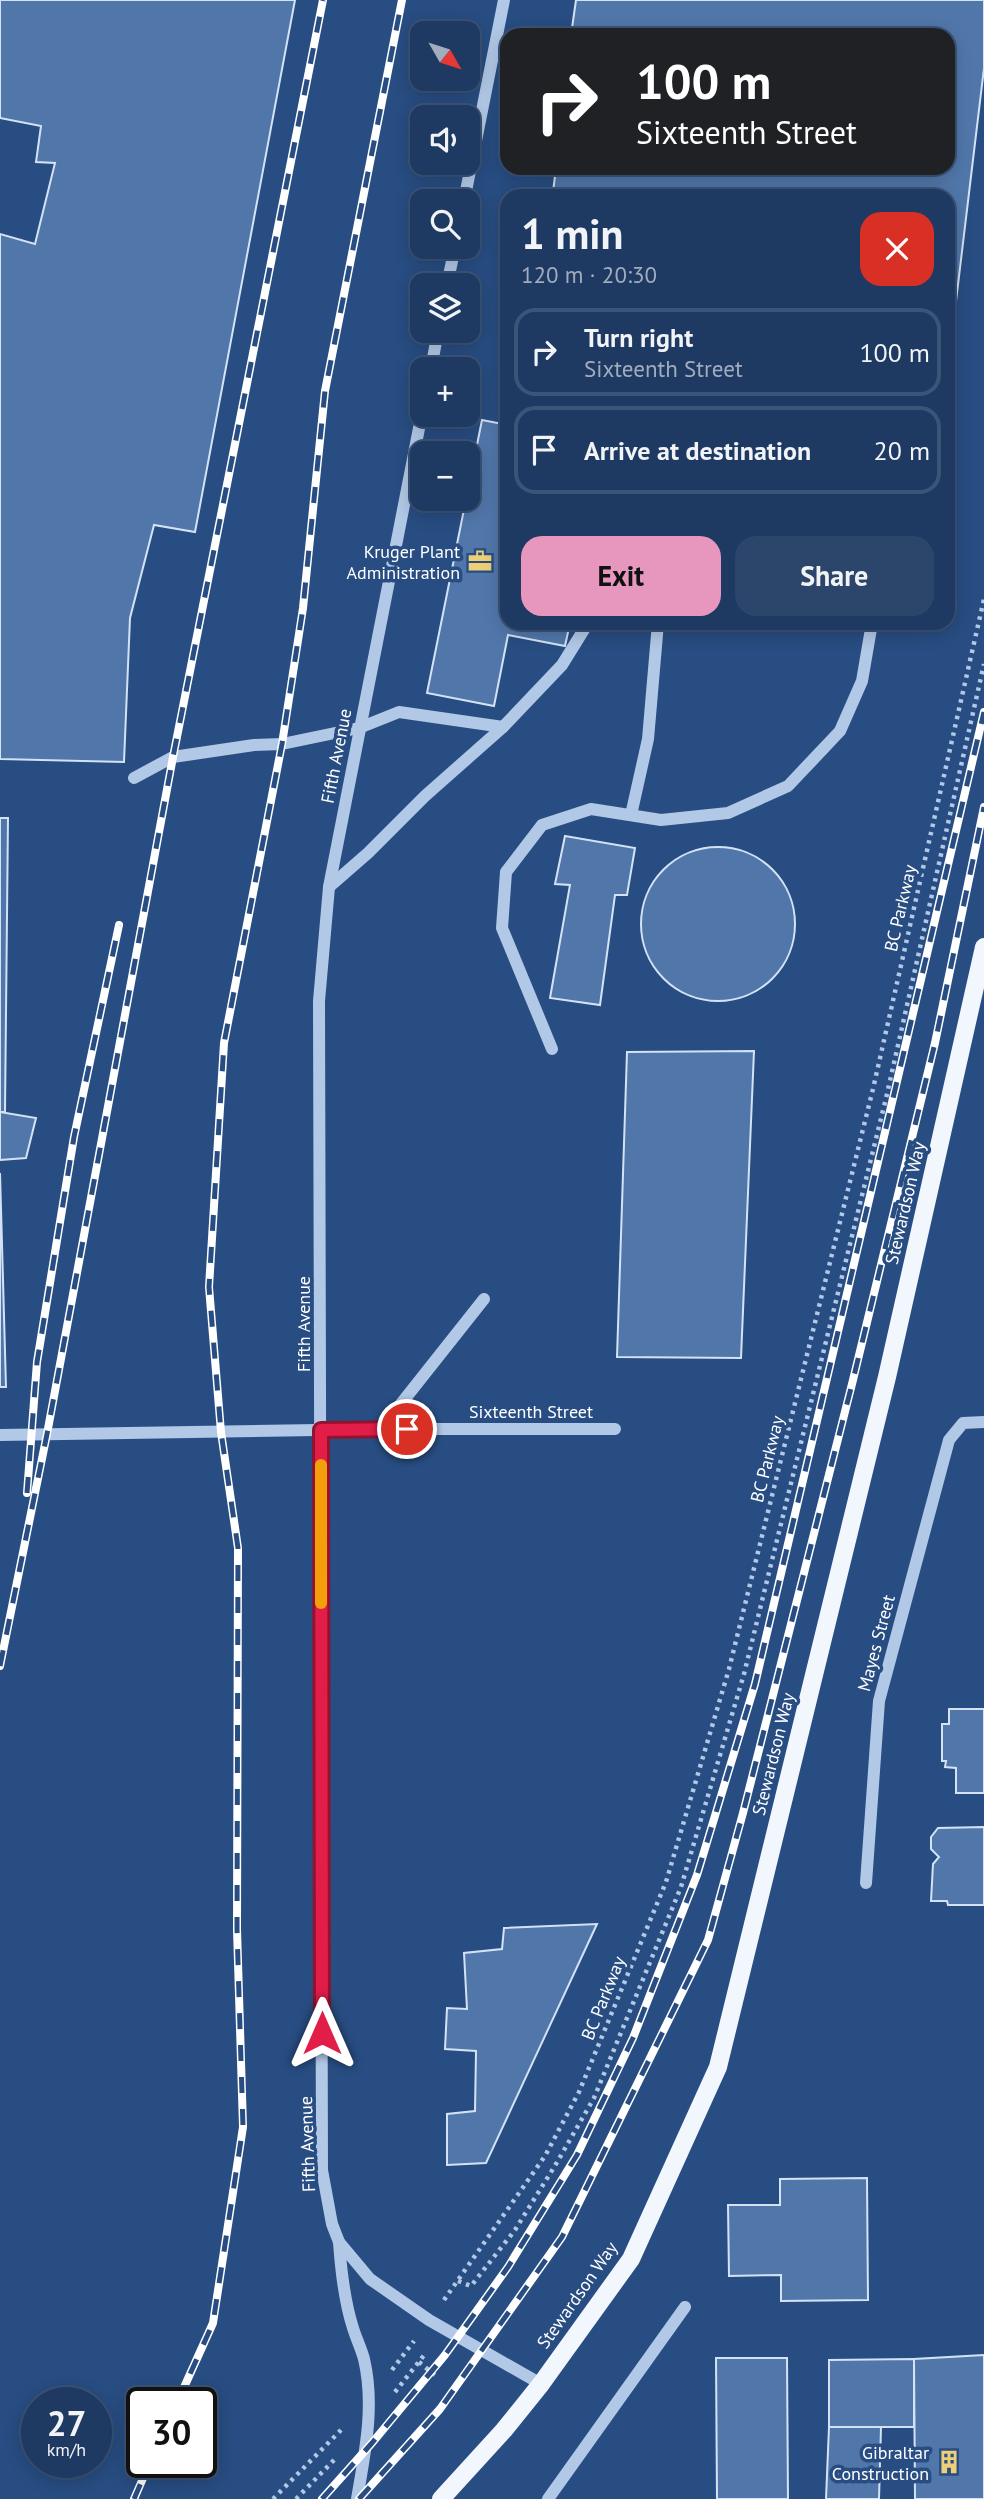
<!DOCTYPE html>
<html lang="en">
<head>
<meta charset="utf-8">
<style>
  :root { --surface:#1e3a62; --page:#2b456b; --text:#f1f3f6; --muted:#a1adbe; --line:#3c5477; --accent:#e797bd }
  body { margin:0; font-family:"PT Sans",sans-serif; background:var(--page); color:var(--text); height:100vh; display:flex; flex-direction:column; font-size:26px; white-space:nowrap }
  * { box-sizing:border-box; margin:0 }
  p { font-size:23px; color:var(--muted) }
  .icon { flex:none; width:38px; height:38px; fill:none; stroke:currentColor; stroke-width:2; stroke-linecap:round; stroke-linejoin:round }
  .map { position:relative; flex:1; overflow:hidden }
  .panel { position:absolute; left:500px; top:189px; width:455px; height:441px; display:flex; flex-direction:column; background:var(--surface); border-radius:21px; box-shadow:0 4px 18px #0003,0 0 0 2px var(--line) }
  .panel>* { flex:none }
  .hud { position:absolute; left:500px; top:28px; width:455px; height:147px; border-radius:21px; box-shadow:0 4px 18px #0003,0 0 0 2px var(--line); background:#202124; color:#fff; overflow:hidden }
  .needle { width:46px; rotate:129deg }
  .controls { position:absolute; left:410px; top:21px; display:grid; gap:14px }
  .controls a { display:grid; place-items:center; width:70px; height:70px; border-radius:14px; background:var(--surface); box-shadow:0 4px 18px #0003,0 0 0 2px var(--line); font-size:35px }
  .speed { position:absolute; left:21px; top:2387px; display:flex; gap:14px; font-size:35px; font-weight:700; text-align:center }
  .speed>* { display:grid; place-content:center; width:91px; height:91px; border-radius:50%; background:var(--surface); box-shadow:0 4px 18px #0003,0 0 0 2px var(--line); line-height:1 }
  .speed small { font-size:18px; font-weight:400 }
  .speed .limit { border:4px solid #111; border-radius:10px; background:#fff; color:#111 }
  .pin { position:absolute; display:grid; place-items:center; width:60px; height:60px; color:#fff; margin:-30px; border:4px solid #fff; border-radius:50%; box-shadow:0 2px 7px #0007 }
  .me { position:absolute; width:77px; margin:-38px; rotate:0deg; stroke-linejoin:round; filter:drop-shadow(0 0 5px #0008) }
  .turn { display:flex; align-items:center; gap:24px; height:147px; padding:0 21px; font-size:32px }
  .turn .icon { width:91px; height:91px; stroke-width:2.5 }
  .turn b { display:block; font-size:49px; line-height:60px }
  .round { display:grid; place-items:center; flex:none; width:74px; height:74px; border-radius:21px; background:var(--page) }
  .head { display:flex; align-items:center; justify-content:space-between; height:119px; padding:0 21px }
  h1 { font-size:42px; font-weight:700; line-height:52px }
  .button { display:flex; gap:14px; margin-top:auto; padding:14px 21px }
  .button a { flex:1; height:80px; border-radius:21px; background:var(--accent); color:#111; font-size:28px; font-weight:700; line-height:80px; text-align:center }
  .button a+a { background:var(--page); color:var(--text) }
  ul { padding:0; list-style:none }
  li { display:flex; align-items:center; gap:21px; height:88px; margin:0 14px 10px; padding:0 7px; border:4px solid var(--line); border-radius:21px }
  li div { flex:1 }
  li b { display:block; font-size:26px }
  li em { font-style:normal }
  .map>svg:first-child { display:block }
</style>
</head>
<body>
<div class="map">
<svg width="984" height="2499" viewBox="0 0 984 2499">
  <rect width="100%" height="100%" fill="#284d82"/>
  <g fill="#5177aa" stroke="#d4e2f5" stroke-width="2">
    <path d="M0,0h295l-100,532 -41,-7 -24,93 -6,144 -124,-3v-525l35,10 20,-81 -19,-1 5,-36 -41,-8z"/>
    <path d="M576,0h408v68l-36,300v-172h-363l-32,-4 3,-24h392v-133h-377z"/>
    <path d="M482,420l26,5v198h62l-5,23 -57,-11 -14,71 -67,-13z"/>
    <path d="M0,818h8l-3,294h-5z"/>
    <path d="M565,836l70,12 -8,47h-12l-15,110 -50,-7 20,-113 -15,-1z"/>
    <circle cx="718" cy="924" r="77"/>
    <path d="M754,1051l-13,307 -124,-1 10,-305z"/>
    <path d="M0,1112l36,6 -10,40 -26,2z"/>
    <path d="M0,1173l6,214h-6z"/>
    <path d="M949,1709h35v84h-28v-25l-11,-1 1,-6h-4v-37h7z"/>
    <path d="M984,1827v78h-36l-1,-4h-16l2,-37 6,-7 -8,-8v-12l7,-9z"/>
    <path d="M597,1924l-111,239 -39,2v-51l28,-3 1,-60 -31,-2 2,-41 20,1 -3,-56 38,-4 2,-21z"/>
    <path d="M867,2178l1,122 -87,1v-26l-52,1 -1,-71h52v-26z"/>
    <path d="M984,2355v144h-69l-1,-140z"/>
    <path d="M716,2358h71l1,141h-71z"/>
    <path d="M914,2359v68h-85v-67z"/>
    <path d="M829,2427h52l-2,72h-53z"/>
  </g>
  <g fill="none" stroke-linecap="round" stroke-linejoin="round">
    <g stroke="#b1c8e6" stroke-width="4.5" stroke-dasharray="3.5 5" stroke-linecap="butt">
      <path d="M458,2281l13,5 44,-56 41,-66 38,-66 87,-211 63,-213 143,-580 97,-430"/>
      <path d="M444,2300l101,-144 34,-64 87,-210 63,-213 144,-580 111,-490"/>
      <path d="M419,2362l18,15"/>
      <path d="M392,2370l22,-29"/>
      <path d="M395,2392l30,-38"/>
      <path d="M273,2499l68,-69"/>
      <path d="M296,2499l40,-41"/>
    </g>
    <g stroke="#b1c8e6" stroke-width="12">
      <path d="M464,201l40,-201"/>
      <path d="M447,285l8,-38"/>
      <path d="M431,369l7,-38"/>
      <path d="M422,413l-93,474 -10,114 3,1169 10,54 7,18 31,37 59,41 112,64"/>
      <path d="M134,778l39,-21 81,-12 28,-1 77,-16 40,-16 104,15"/>
      <path d="M631,815l17,-76 10,-116"/>
      <path d="M329,887l39,-34 57,-57 78,-69 59,-62 26,-42"/>
      <path d="M552,1049l-50,-121 4,-56 36,-47 49,-16 70,11 67,-7 60,-27 52,-55 22,-50 10,-58"/>
      <path d="M381,1429l103,-130"/>
      <path d="M0,1435l381,-6h234"/>
      <path d="M866,1883l13,-182 70,-261 14,-17 21,-1"/>
      <path d="M339,2242c2,29 5,58 14,86 3,10 8,20 11,31 11,47 1,93 -7,140"/>
      <path d="M548,2499l137,-192"/>
    </g>
    <path stroke="#f2f6fd" stroke-width="18" d="M441,2499l63,-69 37,-46 90,-125 87,-192 169,-690 97,-430"/>
    <g stroke="#fff" stroke-width="8">
      <g id="rail">
        <path d="M27,1493l10,-131 37,-225 45,-212"/>
        <path d="M0,1666l47,-232 126,-677 150,-757"/>
        <path d="M177,2403l36,-80 30,-196 -6,-198 1,-381 -17,-116 -12,-145 15,-244 58,-299 21,-136 22,-217 77,-391"/>
        <path d="M134,2499l16,-37"/>
        <path d="M322,2499l50,-56 73,-88 63,-88 69,-112 56,-117 64,-163 58,-191 229,-972"/>
        <path d="M359,2499l81,-90 122,-172 146,-297 35,-127 109,-429 83,-341 49,-236"/>
      </g>
    </g>
    <use href="#rail" stroke="#284d82" stroke-width="5" stroke-dasharray="16" stroke-linecap="butt"/>
  </g>
  <g fill="none" stroke-linecap="round" stroke-linejoin="round">
    <g stroke="#92132f" stroke-width="18">
      <path id="route" d="M322,2033l-1,-603 86,-1"/>
    </g>
    <use href="#route" stroke="#e11d48" stroke-width="12"/>
    <path stroke="#f59e0b" stroke-width="12" d="M321,1465v138"/>
  </g>
  <defs>
    <g id="office-bare" transform="scale(1.89)"><path d="M-6-3h4V-5.5h4V-3h4V5H-6ZM-1-4.5V-3h2v-1.5ZM-6 0V1H6V0Z" fill="#edcf78" stroke="#284d82" stroke-width="2.5" paint-order="stroke"/></g>
    <g id="building-bare" transform="scale(1.89)"><path d="M-4-6H4V6H1V3H-1V6H-4ZM-2.5-4.3h1.7v1.8h-1.7ZM.8-4.3h1.7v1.8H.8ZM-2.5-1h1.7V.8h-1.7ZM.8-1h1.7V.8H.8Z" fill="#edcf78" stroke="#284d82" stroke-width="2.5" paint-order="stroke"/></g>
  </defs>
  <g fill-rule="evenodd">
    <use href="#office-bare" x="480" y="561"/>
    <use href="#building-bare" x="949" y="2462"/>
  </g>
  <g text-anchor="middle" dominant-baseline="central" stroke-width="7" stroke-linejoin="round" paint-order="stroke">
    <g font-size="18" fill="#fff" stroke="#284d82" text-anchor="end">
      <text x="460" y="551">Kruger Plant<tspan x="460" dy="21">Administration</tspan></text>
      <text x="929" y="2452">Gibraltar<tspan x="929" dy="21">Construction</tspan></text>
    </g>
    <g font-size="18" fill="#fff" stroke="#284d82">
      <text transform="translate(336 756) rotate(-79)">Fifth Avenue</text>
      <text transform="translate(900 908) rotate(-77)">BC Parkway</text>
      <text transform="translate(905 1203) rotate(-77)">Stewardson Way</text>
      <text transform="translate(303 1324) rotate(-90)">Fifth Avenue</text>
      <text x="531" y="1411">Sixteenth Street</text>
      <text transform="translate(767 1459) rotate(-76)">BC Parkway</text>
      <text transform="translate(876 1643) rotate(-75)">Mayes Street</text>
      <text transform="translate(773 1754) rotate(-76)">Stewardson Way</text>
      <text transform="translate(603 1998) rotate(-68)">BC Parkway</text>
      <text transform="translate(307 2144) rotate(-92)">Fifth Avenue</text>
      <text transform="translate(577 2295) rotate(-55)">Stewardson Way</text>
    </g>
  </g>
</svg>
<div class="controls">
<a><svg class="needle" viewBox="-14 -14 28 28"><path d="M0-13l5 13h-10z" fill="#e53935"/><path d="M0 13l5-13h-10z" fill="#a1adbe"/></svg></a>
<a><svg class="icon" aria-label="sound" viewBox="0 0 24 24"><path d="M4 9h4l5-4v14l-5-4H4zM17 9q2 3 0 6"/></svg></a>
<a><svg class="icon" aria-label="search" viewBox="0 0 24 24"><circle cx="10" cy="10" r="6"/><path d="M15 15l6 6"/></svg></a>
<a><svg class="icon" aria-label="layers" viewBox="0 0 24 24"><path d="M12 4l9 5-9 5-9-5zM3 14l9 5 9-5"/></svg></a>
<a>+</a>
<a>−</a>
</div>
<div class="speed"><div>27<small>km/h</small></div><div class="limit">30</div></div>
<div class="pin" style="left:407px;top:1429px;background:#d93025"><svg class="icon" aria-label="arrive" viewBox="0 0 24 24"><path d="M6 21V4h12l-3 4 3 4H6"/></svg></div>
<svg class="me" style="left:322px;top:2033px" viewBox="-20 -20 40 40"><path d="M0-17L14 15 0 8-14 15z" fill="#e11d48" stroke="#fff" stroke-width="4"/></svg>
<div class="hud">
<div class="turn"><svg class="icon" aria-label="right" viewBox="0 0 24 24"><path d="M7 20v-9h11M14 6l5 5-5 5"/></svg><div><b>100 m</b>Sixteenth Street</div></div>
</div>
<section class="panel">
<div class="head"><div><h1>1 min</h1><p>120 m · 20:30</p></div><a class="round" style="background:#d93025;color:#fff"><svg class="icon" aria-label="close" viewBox="0 0 24 24"><path d="M6 6l12 12M18 6L6 18"/></svg></a></div>
<ul>
<li><svg class="icon" aria-label="right" viewBox="0 0 24 24"><path d="M7 20v-9h11M14 6l5 5-5 5"/></svg><div><b>Turn right</b><p>Sixteenth Street</p></div><em>100 m</em></li>
<li><svg class="icon" aria-label="arrive" viewBox="0 0 24 24"><path d="M6 21V4h12l-3 4 3 4H6"/></svg><div><b>Arrive at destination</b></div><em>20 m</em></li>
</ul>
<div class="button"><a>Exit</a><a>Share</a></div>
</section>
</div>
</body>
</html>
